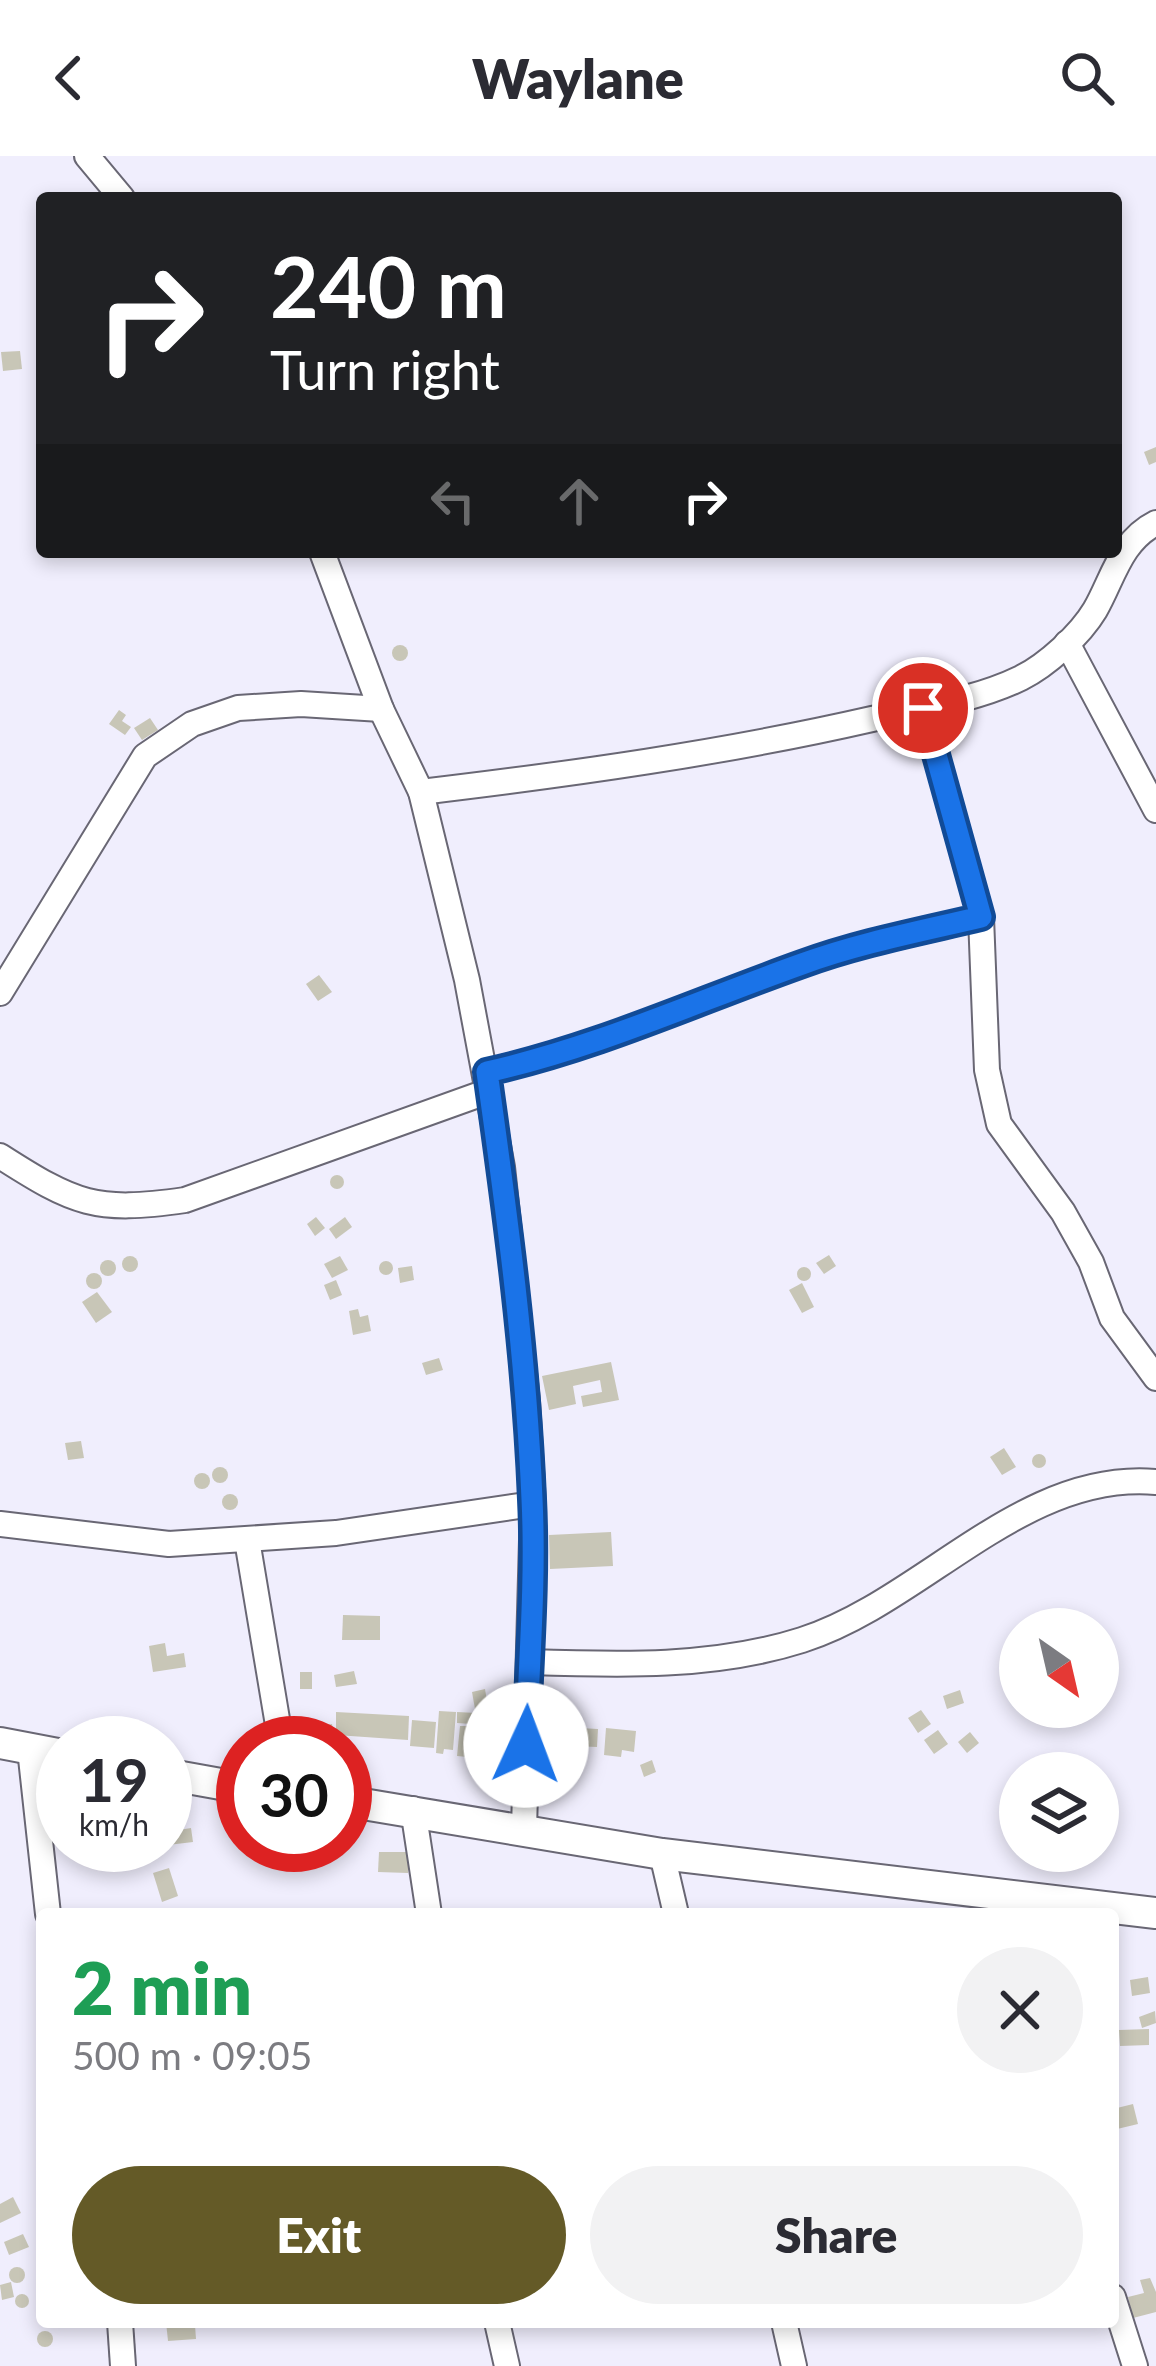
<!DOCTYPE html>
<html lang="en">
<head>
<meta charset="utf-8">
<style>
  :root { --surface:#fff; --page:#f2f2f3; --text:#2b2b33; --muted:#7c7c81; --accent:#645a27 }
  body { margin:0; font-family:Lato,sans-serif; background:var(--page); color:var(--text); height:100vh; display:flex; flex-direction:column; font-size:45px; white-space:nowrap }
  * { box-sizing:border-box; margin:0 }
  p { font-size:39px; color:var(--muted) }
  .icon { flex:none; width:66px; height:66px; fill:none; stroke:currentColor; stroke-width:2; stroke-linecap:round; stroke-linejoin:round }
  .map { position:relative; flex:1; overflow:hidden }
  .panel { position:absolute; left:36px; top:1752px; width:1083px; height:420px; display:flex; flex-direction:column; background:var(--surface); border-radius:12px; box-shadow:0 6px 18px #0003 }
  .panel>* { flex:none }
  .guide { position:absolute; left:36px; top:36px; width:1086px; height:366px; border-radius:12px; box-shadow:0 6px 18px #0003; background:#202124; color:#fff; overflow:hidden }
  .needle { width:78px; rotate:146deg }
  .tools { position:absolute; left:999px; top:1452px; display:grid; gap:24px }
  .tools a { display:grid; place-items:center; width:120px; height:120px; border-radius:50%; background:var(--surface); box-shadow:0 6px 18px #0003; font-size:60px }
  .speed { position:absolute; left:36px; top:1560px; display:flex; gap:24px; font-size:60px; font-weight:700; text-align:center }
  .speed>* { display:grid; place-content:center; width:156px; height:156px; border-radius:50%; background:var(--surface); box-shadow:0 6px 18px #0003; line-height:1 }
  .speed small { font-size:30px; font-weight:400 }
  .speed .limit { border:18px solid #d22; background:#fff; color:#111 }
  .pin { position:absolute; display:grid; place-items:center; width:102px; height:102px; color:#fff; margin:-51px; border:6px solid #fff; border-radius:50%; box-shadow:0 3px 12px #0007 }
  .me { position:absolute; width:132px; margin:-66px; rotate:2deg; stroke-linejoin:round; filter:drop-shadow(0 0 9px #0008) }
  .turn { display:flex; align-items:center; gap:42px; height:252px; padding:0 36px; font-size:54px }
  .turn .icon { width:156px; height:156px; stroke-width:2.5 }
  .turn b { display:block; font-size:84px; line-height:102px }
  .lanes { display:flex; align-items:center; height:114px; padding:0 36px; background:#0003; justify-content:center; gap:60px; direction:ltr }
  .lanes .off { opacity:.35 }
  .round { display:grid; place-items:center; flex:none; width:126px; height:126px; border-radius:63px; background:var(--page) }
  .headline { display:flex; align-items:center; justify-content:space-between; height:204px; padding:0 36px }
  h1 { font-size:72px; font-weight:800; line-height:90px; color:#1e9e55 }
  .button { display:flex; gap:24px; margin-top:auto; padding:24px 36px }
  .button a { flex:1; height:138px; border-radius:72px; background:var(--accent); color:#fff; font-size:48px; font-weight:800; line-height:138px; text-align:center }
  .button a+a { background:var(--page); color:var(--text) }
  header { display:flex; justify-content:space-between; align-items:center; height:156px; padding:0 36px; background:var(--surface); font-size:54px; font-weight:800 }
  .map>svg:first-child { display:block }
</style>
</head>
<body>
<header><svg class="icon" aria-label="back" viewBox="0 0 24 24"><path d="M15 5l-7 7 7 7"/></svg>Waylane<svg class="icon" aria-label="search" viewBox="0 0 24 24"><circle cx="10" cy="10" r="6"/><path d="M15 15l6 6"/></svg></header>
<div class="map">
<svg width="1156" height="2210" viewBox="0 0 1156 2210">
  <rect width="100%" height="100%" fill="#f0eefd"/>
  <g fill="#c8c6b7">
    <path d="M20,195l2,18 -19,2 -2,-19z"/>
    <path d="M1156,291v15l-7,3 -5,-13z"/>
    <circle cx="400" cy="497" r="8"/>
    <path d="M119,554l7,5 -4,6 9,6 -6,8 -16,-11z"/>
    <path d="M150,562l8,12 -16,10 -8,-12z"/>
    <path d="M319,819l13,17 -14,9 -12,-17z"/>
    <circle cx="337" cy="1026" r="7"/>
    <path d="M316,1061l9,11 -10,8 -8,-12z"/>
    <path d="M345,1061l7,10 -16,12 -7,-10z"/>
    <path d="M829,1099l7,11 -12,8 -8,-11z"/>
    <path d="M340,1100l8,14 -16,8 -8,-14z"/>
    <circle cx="130" cy="1108" r="8"/>
    <circle cx="108" cy="1112" r="8"/>
    <circle cx="386" cy="1112" r="7"/>
    <path d="M412,1110l2,14 -14,3 -2,-15z"/>
    <circle cx="804" cy="1118" r="7"/>
    <circle cx="94" cy="1125" r="8"/>
    <path d="M336,1124l6,15 -12,5 -6,-15z"/>
    <path d="M802,1127l12,24 -12,6 -13,-23z"/>
    <path d="M97,1136l15,20 -16,11 -14,-21z"/>
    <path d="M358,1153l2,8 8,-2 3,16 -18,4 -4,-24z"/>
    <path d="M439,1202l4,12 -17,5 -4,-12z"/>
    <path d="M611,1206l8,38 -36,7 -2,-11 21,-4 -2,-12 -27,6 3,18 -27,6 -7,-34z"/>
    <path d="M81,1285l3,17 -16,2 -3,-17z"/>
    <path d="M1004,1292l12,19 -14,8 -12,-18z"/>
    <circle cx="1039" cy="1305" r="7"/>
    <circle cx="220" cy="1319" r="8"/>
    <circle cx="202" cy="1325" r="8"/>
    <circle cx="230" cy="1346" r="8"/>
    <path d="M611,1376l2,34 -63,3 -1,-34z"/>
    <path d="M343,1459l37,1v24h-38z"/>
    <path d="M165,1487l2,13 17,-3 2,14 -33,5 -4,-26z"/>
    <path d="M354,1515l3,13 -21,3 -2,-12z"/>
    <rect x="300" y="1516" width="12" height="17"/>
    <path d="M485,1533l3,18 -13,2 -3,-17z"/>
    <path d="M960,1534l4,13 -17,6 -4,-13z"/>
    <path d="M554,1538l1,27 -15,1 -1,-27z"/>
    <path d="M921,1554l10,14 -13,9 -10,-15z"/>
    <path d="M439,1555l17,1 -3,38 -9,-1 -1,5 -7,-1z"/>
    <path d="M336,1556l73,4 -1,24 -72,-5z"/>
    <path d="M457,1556l39,2v19l-25,-1v-8l-14,-1z"/>
    <path d="M412,1564l24,2 -2,26 -24,-2z"/>
    <path d="M332,1568l3,16 -20,3 -2,-16z"/>
    <path d="M460,1570h8l-1,9 24,2 -2,22 -32,-3z"/>
    <path d="M541,1570l57,3 -1,18 -24,-1v6l-16,-1 1,-6h-18z"/>
    <path d="M606,1572l30,3 -2,21 -12,-2 -1,7 -17,-2z"/>
    <path d="M938,1574l10,14 -14,10 -10,-14z"/>
    <path d="M970,1576l9,11 -12,10 -9,-11z"/>
    <path d="M652,1604l4,12 -12,5 -4,-12z"/>
    <path d="M191,1672l2,14 -25,3 -2,-13z"/>
    <path d="M379,1696h29v21l-30,-1z"/>
    <path d="M169,1712l9,28 -16,6 -9,-29z"/>
    <path d="M1148,1821l2,16 -18,3 -2,-16z"/>
    <path d="M1155,1855l1,12 -14,5 -3,-11z"/>
    <path d="M1149,1873v16l-29,1 -1,-16z"/>
    <path d="M1133,1948l5,20 -25,6v-21z"/>
    <path d="M13,2041l8,16 -21,10v-19z"/>
    <path d="M23,2078l6,13 -20,8 -5,-13z"/>
    <circle cx="17" cy="2119" r="8"/>
    <path d="M1150,2122l6,14v20l-23,6 -5,-21 16,-4 -4,-13z"/>
    <path d="M11,2126l3,15 -12,3 -2,-15z"/>
    <circle cx="22" cy="2145" r="7"/>
    <path d="M166,2166l29,3 1,14 -28,2z"/>
    <circle cx="45" cy="2183" r="8"/>
  </g>
  <g fill="none" stroke-linecap="round" stroke-linejoin="round">
    <g stroke="#696774" stroke-width="28">
      <g id="minor">
        <path d="M87,0l35,42"/>
        <path d="M322,396l59,157 40,83 46,188 35,187 25,234 6,103 -9,325"/>
        <path d="M1067,487l89,167"/>
        <path d="M923,552l58,209 6,153 12,54 64,88 28,50 21,56 44,60"/>
        <path d="M421,636c151,-18 302,-39 451,-73 48,-11 104,-19 149,-41 26,-13 59,-43 74,-68 18,-31 25,-69 61,-87"/>
        <path d="M0,837l145,-237 47,-32 46,-16 63,-4 80,5"/>
        <path d="M486,916c112,-25 209,-70 316,-108 57,-21 120,-32 179,-47"/>
        <path d="M0,1000c75,48 95,57 185,44l304,-109"/>
        <path d="M0,1368l169,20 167,-11 197,-29"/>
        <path d="M247,1384l34,203"/>
        <path d="M529,1506c91,3 185,6 273,-22 120,-38 220,-170 354,-158"/>
        <path d="M30,1593l18,165"/>
        <path d="M413,1653l16,105"/>
        <path d="M662,1698l14,60"/>
        <path d="M1113,2141l22,69"/>
        <path d="M120,2166l3,44"/>
        <path d="M497,2166l10,44"/>
        <path d="M784,2166l10,44"/>
      </g>
    </g>
    <g stroke="#696774" stroke-width="34">
      <g id="major">
        <path d="M0,1587l63,12"/>
        <path d="M165,1618l78,14"/>
        <path d="M345,1645l317,53 494,59"/>
      </g>
    </g>
    <use href="#minor" stroke="#fff" stroke-width="24"/>
    <use href="#major" stroke="#fff" stroke-width="30"/>
  </g>
  <g fill="none" stroke-linecap="round" stroke-linejoin="round">
    <g stroke="#114b97" stroke-width="30">
      <path id="route" d="M526,1589c3,-82 10,-165 6,-246 -6,-144 -25,-285 -45,-427 111,-25 208,-70 315,-108 57,-21 120,-33 179,-47l-58,-209"/>
    </g>
    <use href="#route" stroke="#1a73e8" stroke-width="21"/>
  </g>
</svg>
<div class="tools">
<a><svg class="needle" viewBox="-14 -14 28 28"><path d="M0-13l5 13h-10z" fill="#e53935"/><path d="M0 13l5-13h-10z" fill="#7c7c81"/></svg></a>
<a><svg class="icon" aria-label="layers" viewBox="0 0 24 24"><path d="M12 4l9 5-9 5-9-5zM3 14l9 5 9-5"/></svg></a>
</div>
<div class="speed"><div>19<small>km/h</small></div><div class="limit">30</div></div>
<div class="pin" style="left:923px;top:552px;background:#d93025"><svg class="icon" aria-label="arrive" viewBox="0 0 24 24"><path d="M6 21V4h12l-3 4 3 4H6"/></svg></div>
<svg class="me" style="left:526px;top:1589px" viewBox="-20 -20 40 40"><circle r="19" fill="#fff"/><path d="M0-13L10 11 0 6-10 11z" fill="#1a73e8"/></svg>
<div class="guide">
<div class="turn"><svg class="icon" aria-label="right" viewBox="0 0 24 24"><path d="M7 20v-9h11M14 6l5 5-5 5"/></svg><div><b>240 m</b>Turn right</div></div>
<div class="lanes"><svg class="icon off" aria-label="left" viewBox="0 0 24 24"><path d="M17 20v-9H6M10 6l-5 5 5 5"/></svg><svg class="icon off" aria-label="ahead" viewBox="0 0 24 24"><path d="M12 20V5M6 11l6-6 6 6"/></svg><svg class="icon" aria-label="right" viewBox="0 0 24 24"><path d="M7 20v-9h11M14 6l5 5-5 5"/></svg></div>
</div>
<section class="panel">
<div class="headline"><div><h1>2 min</h1><p>500 m · 09:05</p></div><a class="round"><svg class="icon" aria-label="close" viewBox="0 0 24 24"><path d="M6 6l12 12M18 6L6 18"/></svg></a></div>
<div class="button"><a>Exit</a><a>Share</a></div>
</section>
</div>
</body>
</html>
